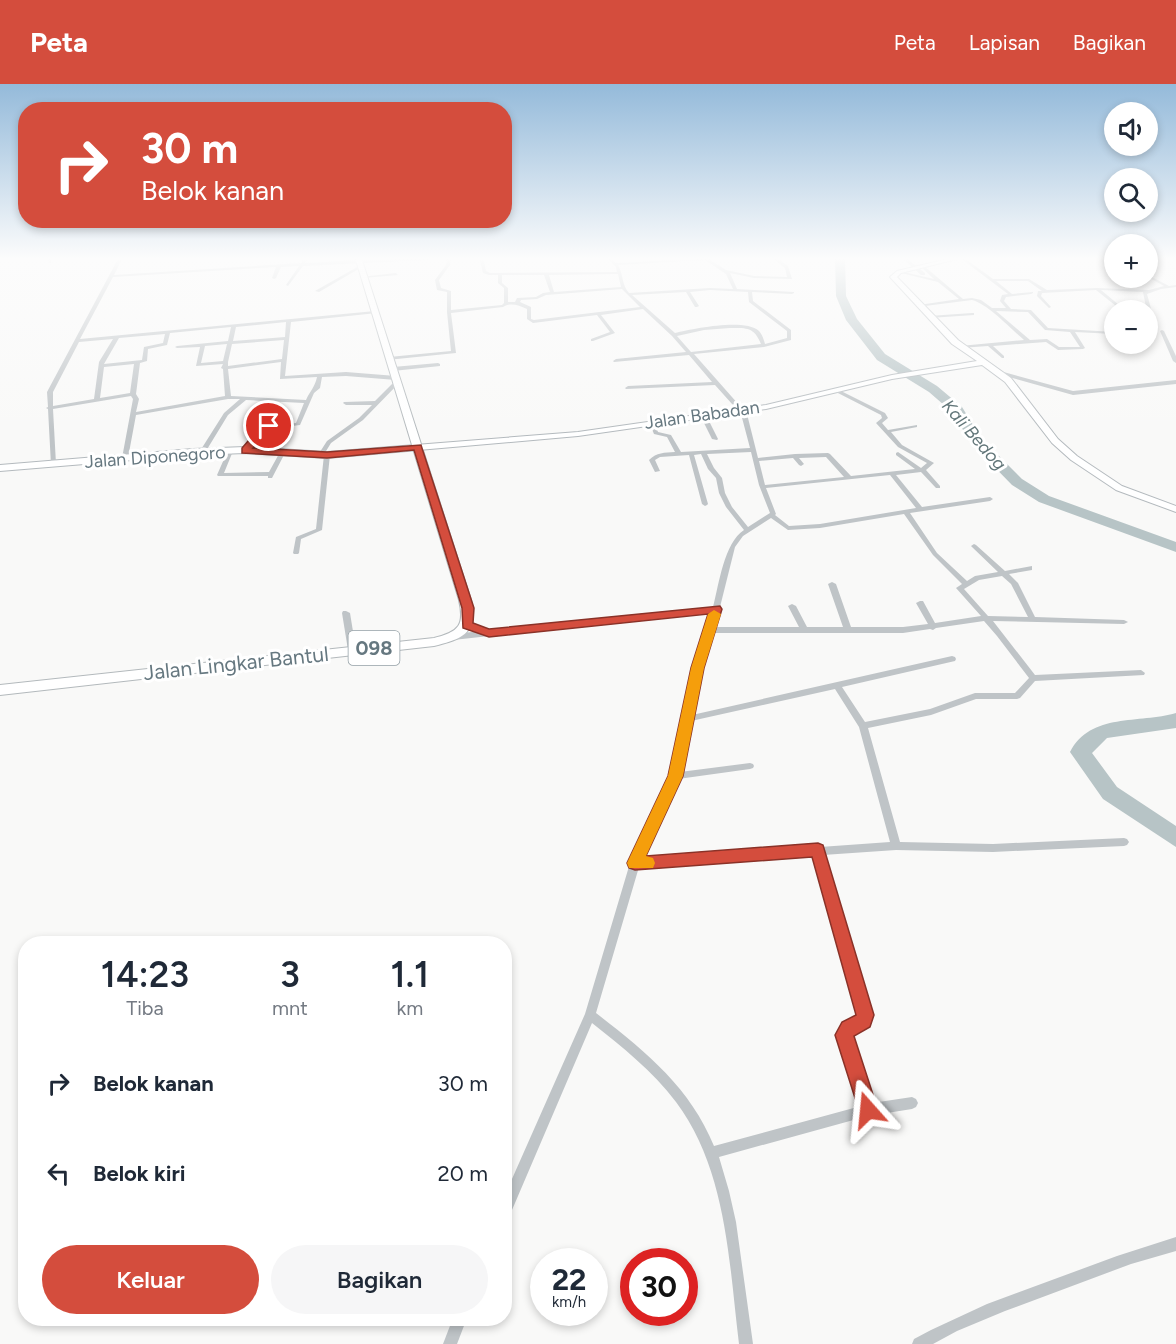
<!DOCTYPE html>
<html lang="id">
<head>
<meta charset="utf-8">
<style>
  :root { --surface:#fff; --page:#f6f6f7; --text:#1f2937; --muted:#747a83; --accent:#d44d3d }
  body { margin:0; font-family:Figtree,sans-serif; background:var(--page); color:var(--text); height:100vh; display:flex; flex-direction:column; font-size:22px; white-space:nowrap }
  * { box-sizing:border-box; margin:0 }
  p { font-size:20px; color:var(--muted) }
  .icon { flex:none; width:33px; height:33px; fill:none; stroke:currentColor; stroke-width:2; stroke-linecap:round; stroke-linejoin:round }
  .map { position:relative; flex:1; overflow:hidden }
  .panel { position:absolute; left:18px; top:852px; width:494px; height:390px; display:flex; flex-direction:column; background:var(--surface); border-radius:24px; box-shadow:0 3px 9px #0003 }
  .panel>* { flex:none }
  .guide { position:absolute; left:18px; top:18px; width:494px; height:126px; border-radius:24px; box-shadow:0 3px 9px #0003; background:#d44d3d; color:#fff; overflow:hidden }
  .tools { position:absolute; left:1104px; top:18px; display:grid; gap:12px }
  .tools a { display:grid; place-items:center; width:54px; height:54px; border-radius:50%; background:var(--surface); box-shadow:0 3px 9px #0003; font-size:30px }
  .speed { position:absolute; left:530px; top:1164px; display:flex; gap:12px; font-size:30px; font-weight:700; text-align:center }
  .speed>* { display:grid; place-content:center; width:78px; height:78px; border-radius:50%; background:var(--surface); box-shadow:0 3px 9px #0003; line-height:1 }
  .speed small { font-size:15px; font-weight:400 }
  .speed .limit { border:9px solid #d22; background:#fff; color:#111 }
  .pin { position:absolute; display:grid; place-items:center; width:51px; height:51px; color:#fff; margin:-26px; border:3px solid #fff; border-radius:50%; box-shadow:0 2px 6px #0007 }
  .me { position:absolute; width:66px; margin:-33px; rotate:342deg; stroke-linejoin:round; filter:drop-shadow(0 0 4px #0008) }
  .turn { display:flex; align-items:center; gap:21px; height:126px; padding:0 24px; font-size:27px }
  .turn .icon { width:78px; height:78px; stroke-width:2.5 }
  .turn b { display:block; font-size:42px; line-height:51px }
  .eta { display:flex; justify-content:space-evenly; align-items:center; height:102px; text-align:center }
  .eta b { font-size:36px; font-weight:600; line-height:42px }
  .action { display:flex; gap:12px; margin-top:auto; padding:12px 24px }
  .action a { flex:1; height:69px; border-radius:36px; background:var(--accent); color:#fff; font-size:24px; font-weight:600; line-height:69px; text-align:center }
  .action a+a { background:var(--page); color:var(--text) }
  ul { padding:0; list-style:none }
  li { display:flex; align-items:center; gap:18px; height:90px; padding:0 24px }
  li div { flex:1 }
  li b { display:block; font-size:22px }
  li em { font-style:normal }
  header { display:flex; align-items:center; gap:36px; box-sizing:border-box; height:84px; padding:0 30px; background:var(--accent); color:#fff }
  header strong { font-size:28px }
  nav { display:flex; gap:33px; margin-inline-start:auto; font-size:21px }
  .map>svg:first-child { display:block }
</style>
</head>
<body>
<header>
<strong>Peta</strong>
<nav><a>Peta</a><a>Lapisan</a><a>Bagikan</a></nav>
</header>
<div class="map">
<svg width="1176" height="1260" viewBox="0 0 1176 1260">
  <rect width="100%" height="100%" fill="#f9f9f8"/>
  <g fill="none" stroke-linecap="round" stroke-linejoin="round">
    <g fill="#b7c4c6" fill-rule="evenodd">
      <path d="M835,173h10l1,39 11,23 28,35 52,32 25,21 19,31 41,41 27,17 127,46v10l-137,-50 -27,-17 -41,-42 -19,-31 -23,-20 -52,-32 -31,-40 -10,-24z"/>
      <path d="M1176,629v15l-69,10 -15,15 25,34 59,39v21l-73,-48 -33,-47c21,-40 69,-28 106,-39z"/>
    </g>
    <g stroke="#b4babe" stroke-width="2">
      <path id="secondary" d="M956,173h9l-64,16 -4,4 61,63 53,38 47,61 19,17 45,30 54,20v6l-60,-22 -45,-30 -19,-17 -47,-61 -23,-17 -90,14 -126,30 -188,27 -251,22 -82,-5 -52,2 -193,16v-6l193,-16 52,-2 82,5 251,-20 188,-27 126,-30 85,-14 -25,-17 -62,-67 7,-6z"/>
    </g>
    <g stroke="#b3b9bc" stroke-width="2">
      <path id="primary" d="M355,173h6l110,343c8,33 -9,39 -37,46l-434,49v-10l434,-47c25,-6 31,-13 25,-38z"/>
    </g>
    <g fill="#bfc4c7" fill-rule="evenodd">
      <path d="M47,173h4v6h-2z"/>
      <path d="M119,173h4l-9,18 187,-12 4,-6h4l-4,6 53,-3 112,-3 -2,1 -17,1 -1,6 -11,15 2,8 10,3v19l51,-5 2,-2v-15l-6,-5v-8h-9l-6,-2 -4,-16h4l3,14 4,2 127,-1 -1,-5 -9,-9h-69l-2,-1h74l6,6 124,-6 -2,1 -28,2 16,10 28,6 33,1 -2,-9 -14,-11h4l13,9 4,13 -38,-1 -24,-5 7,16 57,3v1l-2,1 -40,-2 1,9 38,29v10l-27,7 -70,7 53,60 11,44 37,-4 33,-1 2,1 21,22 64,-7 -19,-14v-2l2,-1 23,16 6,-5 -29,-16 -22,-24 6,-5 -1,-3 -47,-24 5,-1 46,23 3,5 -6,5 6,7 29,-5v2l-26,5 11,13 32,18 -8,7 14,16v2h-4l-15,-16 -25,3 26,32 68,-10 3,2 -3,2 -80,12 27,40 30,28 8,-5 23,-4 -26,-25 -1,-1 3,-2 2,1 29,26 27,-5v4l-23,4 9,9 17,34 89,3 4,2 -4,2 -131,-3 42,54 106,-5 4,3 -1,2 -109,6 -15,17 -3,1h-41l-45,16 -63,13 32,114 93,2 131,-6 3,1 2,3 -2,3 -3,1 -131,6 -97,-2 -73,5 47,160 -2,10 -16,7 -2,4 22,67 40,-6 4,2 2,4 -2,4 -4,2 -44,7 -149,41 10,34 7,31 17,122h-14c-10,-81 -12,-174 -63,-242 -23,-31 -54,-55 -84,-79l-83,194 -5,1v-21l81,-183 45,-151 41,-87 23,-108 13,-38 5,-18 -259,28 -4,-3 4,-3 260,-27c6,-23 11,-64 31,-77l-18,-23 -7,-14 -3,-15 -8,-9 -7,-15 -7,1 14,49 -1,1 -2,1 -3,-2 -13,-49 -29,2 -5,3 5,11 -5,1 -6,-12c8,-8 15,-7 26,-8l-8,-15 -13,-3 -5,-12 5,-1 4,11 13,3 10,17 69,-4 -9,-34 -26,-29 -89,4 -1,-1 3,-2 84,-4 -23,-27 -75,7 -1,-1 3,-2 70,-7 -14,-16 -29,-27 -42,6 14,18 -22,8h-2v-2l19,-7 -13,-17 -64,8 -6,-4v-10c-9,-4 -16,-7 -24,-2l-52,6 5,40 -69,7v-2l2,-1 62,-6 -4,-39v-20l-10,-2 -2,-10 11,-15 1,-6 -144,7 -15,20 -2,-1 13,-19 -18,1 -5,11 -2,1 -2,-1 4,-11 -163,10 -33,62 295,-28 2,1v1l-86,9 -6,54 61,-4 50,4 3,2 -3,2 -50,-4 -24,1 -2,11 -6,5 -14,32 -32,4 -21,22 -2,1 -3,-2 1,-1 21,-23 32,-3 8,-20 -58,-3 -18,15 -22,36 -3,2 -3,-2 24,-38 16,-14h-12l-92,16 -8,43 -3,2 -3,-2 11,-59 -2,-3 -78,13 3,55 -5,1 -3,-56 -2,-1 2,-1 -1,-15zM705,176l21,14 7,15 -23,-1 -81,5c-7,-7 -6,-20 -11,-28zM618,190l3,13 -67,5 -5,-17zM502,191h42l6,17 -7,1 -7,4 -19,1 -2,4h-7v-14l-6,-5zM622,205l18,18 -106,13 -3,-1v-12l-11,-5 1,-2 16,-1 9,-4zM710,206l38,2 1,10 38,29v7l-22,6c-1,-4 -3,-10 -6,-13 -15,-13 -66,-2 -84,2l-43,-38 54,-3 9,15h2l2,-1 -9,-14zM286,238l-1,15 -52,4 3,-14zM231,243l-3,14 -51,5 -2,1 2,1 23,-1 -4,19 27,-2 -2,4 2,1 2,27 -89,16 3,-13 -3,-5 4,-31 7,-2 1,-12 19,-4 3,-12zM730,244c17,0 24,-1 31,16l-70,8 -14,-16 27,-6zM165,250l-2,9 -19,4 -2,13 -38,4 15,-26zM113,255l-14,23 -5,37 -41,7v-14l26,-50zM284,256l-2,19 -54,7v-4l4,-18zM227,260l-4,17 -22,2 4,-17zM281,278l-1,17 37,-2c-2,10 -7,14 -11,23l-75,-4 -3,-27zM134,280l-4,29 -30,5 4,-31zM751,368l8,33 11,28 -22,14 -16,-20 -7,-14 -3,-15 -8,-10 -7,-14zM826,373l18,20 -79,8 -6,-24 34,-3 6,7 2,1 3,-2 -5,-6zM890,391l26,33 -96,16 -31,2 -14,-11 1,-1 -10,-26zM904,430l29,41 29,29 -6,4 25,28 -46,7 -12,-22h-3l-4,2 12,21 -25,3h-52l-15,-43 -4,-2 -4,2 15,43h-36l-11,-21 -4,-2 -4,2 11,21h-84l20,-80 8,-11 28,-18 17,12 32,-2zM1002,492l9,8 17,33 -40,-1 -24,-27 15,-9zM984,537l13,15 32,42 -14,15h-40l-45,16 -65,13 -23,-35 113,-26 1,-2 -1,-2 -3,-1 -260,59 10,-47 12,-35h189l27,-4 3,1 3,-2zM835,605l24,38 31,115 -70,5 -3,-1 -3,1 -172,11 36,-79 72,-10 3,-1 1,-2 -1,-2 -3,-1 -70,9 11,-51zM814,771l46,160 -1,3 -15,6 -6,11 23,71 -147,40c-24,-59 -69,-95 -118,-133l43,-146z"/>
      <path d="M901,173h4l20,16v2h-4z"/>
      <path d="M959,173h4l30,22h36l18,11 50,-2 52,2 15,-4 -16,-9v-2l21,11 7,-1v2l-15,2 -14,5 6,22 -5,1 -5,-25 -42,-2 24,20h-4l-25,-20 -54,3 -1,3 10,11 -2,1 -12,-12 1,-5h4l-14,-10h-32l16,13 21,-2v1l-2,1 -25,3 -2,4 7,8 20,1 17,18 66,4v2l-39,-2 10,16 -2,1 -25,1 -12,-8 -53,4 11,10v2h-2l-14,-12 -28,2 -2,-1 2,-1 64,-6c-13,-11 -36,-36 -52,-40l-55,7v-1l2,-1 40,-6 -21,-17 -41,-10 2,-1 35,8 -13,-12 3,-1 39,33 9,-1 9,2 11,8h14l-6,-7 2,-6 6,-1zM996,227l32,1 17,18 25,2 10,15h-21l-12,-8 -17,1z"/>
      <path d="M1097,173h4l8,8 5,2v2l-7,-2z"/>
      <path d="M359,182l3,1 -43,25 -4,-1z"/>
      <path d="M396,189l2,2 -35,3 -2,-1z"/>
      <path d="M972,229h2v2l-45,3 -2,-1 2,-1z"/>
      <path d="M1162,246l2,1 12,25v7l-3,-2 -13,-30z"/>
      <path d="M1123,260h4l4,5 -4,1z"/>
      <path d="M438,279l2,1v2l-47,5 -3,-2 3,-2z"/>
      <path d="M1000,287l73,20 103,-11v4l-103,11 -75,-21v-2z"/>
      <path d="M395,297l5,1 -37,38 -32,23 -8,13h-4l-1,-1 9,-14 32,-23 13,-13h-26l-3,-2 1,-1 31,-1z"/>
      <path d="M703,329l3,2 12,24 -1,1 -5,-1 -12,-24z"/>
      <path d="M228,366l5,1 -9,22 45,-1 11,-20 5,1 -13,25h-4v-2h-50l-1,-1z"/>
      <path d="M327,369l3,2 -8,75 -21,9 -2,14 -1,1h-4l-1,-1 3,-16 20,-8 8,-74z"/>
      <path d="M343,527h3l4,2 6,37 -4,3 -4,-3 -6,-37z"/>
      <path d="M1176,1153v14l-45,13 -126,47 -48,20 -24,13h-21l2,-5 17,-9 56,-26 130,-48z"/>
      <path d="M453,1234h14l-10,26h-14z"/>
    </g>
    <use href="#secondary" fill="#fff" fill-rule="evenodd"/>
    <use href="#primary" fill="#fff" fill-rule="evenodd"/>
  </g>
  <linearGradient id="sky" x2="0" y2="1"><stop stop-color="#94bada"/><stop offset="0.5" stop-color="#fcfcfc"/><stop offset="1" stop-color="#fcfcfc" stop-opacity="0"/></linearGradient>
  <rect width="1176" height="349" fill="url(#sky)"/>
  <path fill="#d44d3d" stroke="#8a3228" stroke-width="1.5" d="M269,339l5,3 -21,22 74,4 94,-7 53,163 -1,15 16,6 231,-23 2,3 -18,59 -21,108 -37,80 172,-13 5,2 51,170 -4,12 -16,9 24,74 -3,7 -7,3 -7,-3 -26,-82 7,-13 14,-7 -44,-158 -177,13 -6,-2 -2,-5 41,-87 23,-108 17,-54 -219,23 -26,-9 -1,-20 -48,-158 -87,8 -85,-5v-5l19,-22z"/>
  <path fill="#f59e0b" d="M714,526l7,4 -17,54 -21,108 -37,80 7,2 2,5 -2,5h-24l-2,-5 41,-87 23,-108 17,-54z"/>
  <g text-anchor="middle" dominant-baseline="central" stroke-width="6" stroke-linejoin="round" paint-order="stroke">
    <g font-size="18" fill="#667880" stroke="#fff">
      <text transform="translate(702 331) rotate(-8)">Jalan Babadan</text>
      <text transform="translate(155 373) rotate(-4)">Jalan Diponegoro</text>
    </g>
    <g font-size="18" font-style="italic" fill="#627679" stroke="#fff">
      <text transform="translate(974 351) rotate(49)">Kali Bedog</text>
    </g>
    <rect fill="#fff" stroke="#94a0a6" stroke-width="1.5" x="348.5" y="547" width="51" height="34" rx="4.5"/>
    <g font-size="20" font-weight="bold" fill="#667880">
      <text x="374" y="564">098</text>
    </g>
    <g font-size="21" fill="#667880" stroke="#fff">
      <text transform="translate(236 579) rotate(-6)">Jalan Lingkar Bantul</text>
    </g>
  </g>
</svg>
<div class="tools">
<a><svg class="icon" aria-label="sound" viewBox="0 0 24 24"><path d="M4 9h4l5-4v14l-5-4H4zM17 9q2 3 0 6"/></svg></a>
<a><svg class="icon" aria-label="search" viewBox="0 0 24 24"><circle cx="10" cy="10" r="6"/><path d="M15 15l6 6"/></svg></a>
<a>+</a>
<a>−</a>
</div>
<div class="speed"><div>22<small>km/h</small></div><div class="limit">30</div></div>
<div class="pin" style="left:269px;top:342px;background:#d93025"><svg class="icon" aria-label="arrive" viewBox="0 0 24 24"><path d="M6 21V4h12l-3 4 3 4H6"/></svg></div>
<svg class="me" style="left:868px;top:1026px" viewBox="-20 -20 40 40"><path d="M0-17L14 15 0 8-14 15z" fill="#d44d3d" stroke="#fff" stroke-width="4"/></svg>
<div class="guide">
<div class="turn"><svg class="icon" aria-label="right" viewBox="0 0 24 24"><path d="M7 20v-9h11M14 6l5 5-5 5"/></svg><div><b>30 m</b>Belok kanan</div></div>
</div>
<section class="panel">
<div class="eta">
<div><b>14:23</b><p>Tiba</p></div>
<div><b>3</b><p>mnt</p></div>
<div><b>1.1</b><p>km</p></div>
</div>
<ul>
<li><svg class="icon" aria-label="right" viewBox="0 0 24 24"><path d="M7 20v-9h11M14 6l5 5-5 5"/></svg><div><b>Belok kanan</b></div><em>30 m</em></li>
<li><svg class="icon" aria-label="left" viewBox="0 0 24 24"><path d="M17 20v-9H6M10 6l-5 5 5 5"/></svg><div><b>Belok kiri</b></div><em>20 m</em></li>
</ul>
<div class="action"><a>Keluar</a><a>Bagikan</a></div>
</section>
</div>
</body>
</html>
